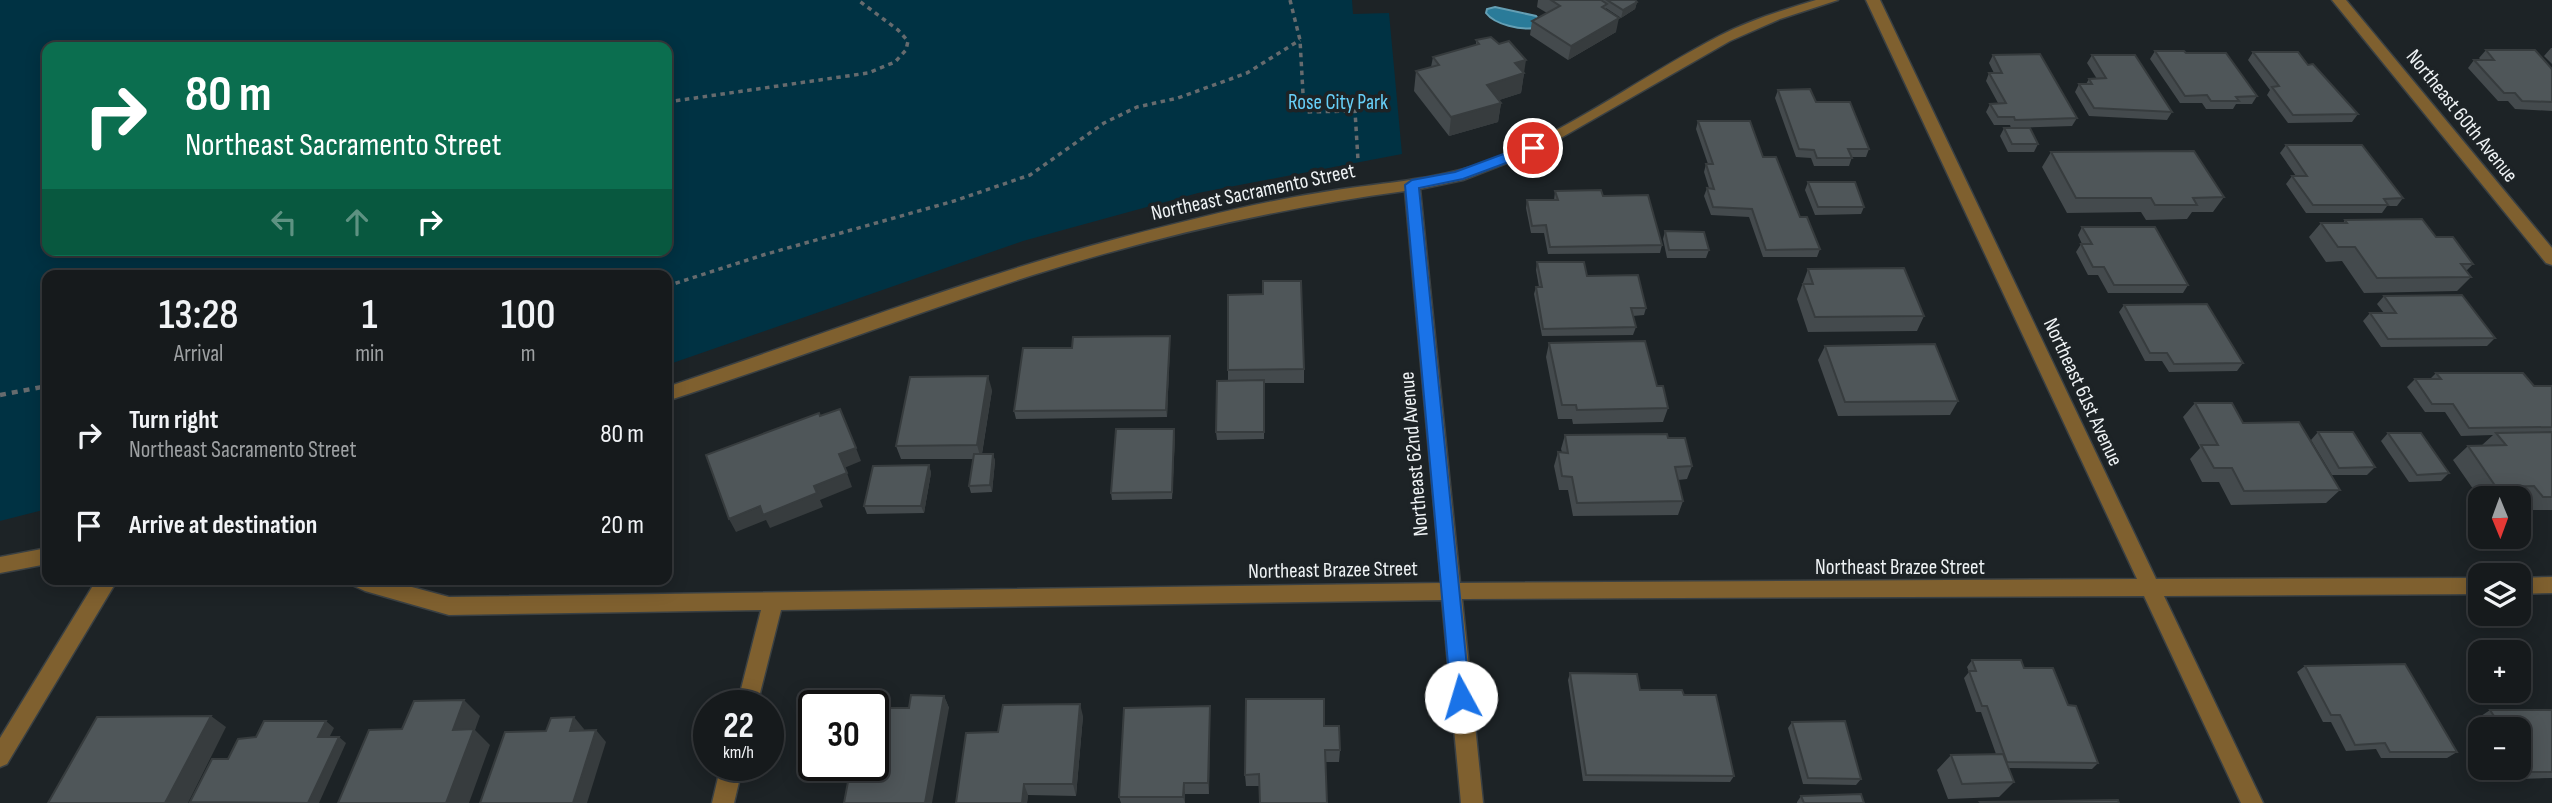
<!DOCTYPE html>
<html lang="en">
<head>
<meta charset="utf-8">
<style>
  :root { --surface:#161a1c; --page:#232729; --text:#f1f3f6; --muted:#9ea1a3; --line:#35383b }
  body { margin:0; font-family:"Sofia Sans Condensed",sans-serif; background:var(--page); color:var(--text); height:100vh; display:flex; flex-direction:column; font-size:26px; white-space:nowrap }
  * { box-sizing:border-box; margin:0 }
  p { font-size:23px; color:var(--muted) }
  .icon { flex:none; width:38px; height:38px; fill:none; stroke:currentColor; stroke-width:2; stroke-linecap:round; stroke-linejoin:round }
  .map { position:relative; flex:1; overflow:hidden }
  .sheet { position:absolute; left:42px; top:270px; width:630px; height:315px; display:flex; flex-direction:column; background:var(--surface); border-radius:14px; box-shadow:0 4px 18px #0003,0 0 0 2px var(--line) }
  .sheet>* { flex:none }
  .top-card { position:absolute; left:42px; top:42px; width:630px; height:214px; border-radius:14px; box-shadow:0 4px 18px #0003,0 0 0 2px var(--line); background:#0b6e4f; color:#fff; overflow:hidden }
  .needle { width:46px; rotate:179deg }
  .buttons { position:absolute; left:2468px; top:486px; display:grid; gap:14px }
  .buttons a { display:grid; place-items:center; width:63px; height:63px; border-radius:14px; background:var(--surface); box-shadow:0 4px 18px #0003,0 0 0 2px var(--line); font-size:35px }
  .speed { position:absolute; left:693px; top:690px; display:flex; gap:14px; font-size:35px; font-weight:700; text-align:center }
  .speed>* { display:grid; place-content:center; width:91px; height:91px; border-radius:50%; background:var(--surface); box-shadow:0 4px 18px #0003,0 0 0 2px var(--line); line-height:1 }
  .speed small { font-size:18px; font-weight:400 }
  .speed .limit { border:4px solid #111; border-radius:10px; background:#fff; color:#111 }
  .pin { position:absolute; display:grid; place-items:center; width:60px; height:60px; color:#fff; margin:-30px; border:4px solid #fff; border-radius:50%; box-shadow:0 2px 7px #0007 }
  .me { position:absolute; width:77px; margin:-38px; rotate:354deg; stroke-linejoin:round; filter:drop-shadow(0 0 5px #0008) }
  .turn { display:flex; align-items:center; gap:24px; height:147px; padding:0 28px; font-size:32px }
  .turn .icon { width:91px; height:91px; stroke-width:2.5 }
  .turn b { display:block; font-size:49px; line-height:60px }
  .lanes { display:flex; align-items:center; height:66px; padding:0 28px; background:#0003; justify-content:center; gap:35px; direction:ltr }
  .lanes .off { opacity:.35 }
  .eta { display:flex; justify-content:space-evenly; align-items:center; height:119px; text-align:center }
  .eta b { font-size:42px; font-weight:600; line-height:49px }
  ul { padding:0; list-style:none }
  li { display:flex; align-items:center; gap:21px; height:91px; padding:0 28px }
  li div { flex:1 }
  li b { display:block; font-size:26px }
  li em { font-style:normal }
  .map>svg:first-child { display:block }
</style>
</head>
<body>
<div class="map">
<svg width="2552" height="803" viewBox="0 0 2552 803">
  <rect width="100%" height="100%" fill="#1d2326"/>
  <path fill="#003243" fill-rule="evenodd" d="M0,0h1352l1,14 36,-1 13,141 -204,39 -175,48 -356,124v-90h-620v234l-47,12zM47,47h620v203h-620z"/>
  <path fill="#2a7b99" stroke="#659fb4" stroke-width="2" d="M1495,7l41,9 3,4 -4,8c-14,2 -40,-3 -49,-15l1,-4z"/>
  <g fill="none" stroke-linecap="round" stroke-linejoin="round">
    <g stroke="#3a4043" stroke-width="3">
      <g id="minor">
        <path d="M1816,0h22l-58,19 -50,22 -192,110 -75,29 -43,9 40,394 677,-4 -271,-579h14l276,579 324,-1v16l-316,2 99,207h-22l-97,-207 -682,3 21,204h-22l-19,-203 -661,10 -24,95h-20l24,-95 -312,5 -84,-24 -13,-6 -3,-6h33l67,18 992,-14 -36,-392c-126,17 -251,46 -372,84 -123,40 -243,86 -366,126v-14c152,-51 304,-110 460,-151 63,-16 128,-33 191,-43 57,-10 115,-12 169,-31 81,-30 155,-86 232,-126 31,-16 64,-26 97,-36z"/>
        <path d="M2332,0h14l206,248v17l-6,-2z"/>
        <path d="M47,548v16l-47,9v-16z"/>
        <path d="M2552,577v16l-34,1v-16z"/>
        <path d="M97,579h21l-111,185 -7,3v-29z"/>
        <path d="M721,765h22l-9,38h-22z"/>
      </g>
    </g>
    <g stroke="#666b6e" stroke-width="3.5" stroke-dasharray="4.5 4.5" stroke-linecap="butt">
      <path d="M1290,0l10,40 4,72 51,-1 3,49"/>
      <path d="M667,102l201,-29 27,-11 11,-12 2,-9 -10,-11 -40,-30"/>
      <path d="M667,286l96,-31 191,-54 76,-26 74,-52 33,-16 41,-9 69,-25 53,-33"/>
    </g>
    <path stroke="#666b6e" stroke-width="4.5" stroke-dasharray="6 6" stroke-linecap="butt" d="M0,395l47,-9"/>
    <use href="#minor" fill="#7f602f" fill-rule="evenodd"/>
  </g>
  <g fill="#444a4d">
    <path d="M1538,0h97l2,2 -2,7 -14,9 -15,-10 10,24 -48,28 -38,-25 2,-14 15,-8 -10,-6z"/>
    <path d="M1476,40l48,33 -3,20 -22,7 2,3 -3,19 -49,14 -35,-45 2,-20 15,-4 2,-10 43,-12z"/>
    <path d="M2551,48h1v16l-8,-8z"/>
    <path d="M2486,50l66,19v42l-37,-2 -7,-8h-10l-30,-33 6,-8h7l-2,-2z"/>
    <path d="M2155,51l31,2 71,43 -5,8h-16l-3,5h-27l-4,-6h-22l-30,-44z"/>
    <path d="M2253,52l55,13 50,49 -6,8 -64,1 -21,-28 3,-5 -22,-30z"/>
    <path d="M1993,55l84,63 -5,8 -61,2 -1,-3h-16l-8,-13 4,-8 8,-1 -12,-22 3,-8h5l-5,-10z"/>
    <path d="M2092,55l80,57 -5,8 -78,-4 -14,-24 4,-8h7l3,-5h8l-10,-16z"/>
    <path d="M1778,90l38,12 53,47 -3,8h-14l-3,9h-35l-3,-8 -15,-1 -21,-59z"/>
    <path d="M1698,121l65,36 57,92 -3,8h-54l-14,-40 -38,-2 -7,-19 3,-8h2l-5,-16 2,-8h2l-12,-35z"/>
    <path d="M2004,128l34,16 -4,8h-26l-8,-16z"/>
    <path d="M2286,145l117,53 -6,8h-10l-5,7h-76l-20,-29 6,-8h4l-16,-23z"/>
    <path d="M2051,152l173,45 -11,15h-21l-5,7 -41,1 -5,-8 -74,1 -25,-46z"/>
    <path d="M1808,182l56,25 -3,7 -46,1 -10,-25z"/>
    <path d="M1555,191l48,5 59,49 -2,8 -112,1 -4,-21h-13l-5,-25 1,-8h27z"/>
    <path d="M2345,220l91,17 37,27 -7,7 5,6 -14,14 -93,2 -22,-32 -16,1 -17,-25 12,-14h22z"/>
    <path d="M2082,227l106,58 -5,8h-75l-10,-18h-10l-12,-23 5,-8h1l-4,-9z"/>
    <path d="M1665,231l44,19 -3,8h-39l-4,-19z"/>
    <path d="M1537,262l50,14 59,32 -2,7 -11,1 3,11 -3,8 -91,1 -8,-42 2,-7h3l-3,-17z"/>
    <path d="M1808,269l116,47 -7,15 -109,1 -11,-33z"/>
    <path d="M2384,296l111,42 -8,8 -106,1 -18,-26 7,-8h14l-7,-9z"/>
    <path d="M2124,305l119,58 -6,8 -68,1 -7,-11h-17l-26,-49z"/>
    <path d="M1549,343l108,43 11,22 -5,14 -90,2 -1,-5h-14l-12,-62z"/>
    <path d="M1170,344l-3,73 -151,2 -2,-8 58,-63z"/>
    <path d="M1825,346l133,55 -8,14 -112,1 -20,-56z"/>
    <path d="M1304,369v14h-40v56l-47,1 -1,-8 12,-51v-11z"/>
    <path d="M2436,373l98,13h18v124h-26l-8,-11h-38l-27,-39 15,-14h13l12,-11 -32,1 -16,-24h-20l-18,-25 8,-8h15z"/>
    <path d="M992,390l-10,64h11l2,7 -3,31 -21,1 -2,-7 4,-27h-72l-5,-13z"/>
    <path d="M2195,403l48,20 97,67 -14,13 -95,2 -12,-23h-17l-12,-23 10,-11 -17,-31z"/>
    <path d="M1174,429l1,7 -3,63 -60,1 -1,-7z"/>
    <path d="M2318,432l57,35 -8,8h-35l-21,-35z"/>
    <path d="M2388,433l61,40 -8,8 -32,1 -28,-41z"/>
    <path d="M1565,435l103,3 24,28 -5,13 -9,1 5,21 -5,14 -105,1 -5,-26h-9l-5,-24 4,-14h4l-1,-3z"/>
    <path d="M929,465l2,8 -7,40 -57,1 -3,-8z"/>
    <path d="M1972,660l52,8 44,37 30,58 -6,6 -84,-1 6,14 -15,15 -51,2 -11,-29 14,-15 45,-1 -15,-42h-5l-12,-34 5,-6 -2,-5z"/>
    <path d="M2305,666l152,86 -10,6h-66l-5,-9 -30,2 -15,-29h-8l-26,-50z"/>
    <path d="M1570,673l70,17 94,86 -4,6 -147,-1 -15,-101z"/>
    <path d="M944,696l5,12 -100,70h-9l-7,-12 76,-58z"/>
    <path d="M1210,706v12l-1,76h-24v9h-64l-2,-6z"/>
    <path d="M2490,710h62v68l-33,1 -6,-11h5v-38h-29l-8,-14z"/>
    <path d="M1083,716l-7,80 -48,-1 -1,8h-71l42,-71z"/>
    <path d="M1792,722l69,57 -5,6 -53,-1 -15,-56z"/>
    <path d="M1324,726l16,24 -1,12h-13l-67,24h-13l-1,-11z"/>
    <path d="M1801,796l63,7h-67v-1z"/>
  </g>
  <g fill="#373c3e">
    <path d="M1637,2l-2,7 -14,9 2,-8z"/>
    <path d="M1619,18l-3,14 -48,28 3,-14z"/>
    <path d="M1526,60l-5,33 -37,12 3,-20 28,-22z"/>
    <path d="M1501,103l-3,19 -49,14 2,-19z"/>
    <path d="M1170,336v8l-3,73 -1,-7z"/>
    <path d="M988,376l4,14 -11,69 -4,-14z"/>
    <path d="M1174,429l1,7 -3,63v-7z"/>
    <path d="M856,448l5,13 -17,7 -5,-14z"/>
    <path d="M993,454l2,7 -3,31 -2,-7z"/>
    <path d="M929,465l2,8 -7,40 -3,-7z"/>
    <path d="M847,473l5,14 -32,13 3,7 -53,21 -4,-8 -30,12 -7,-13z"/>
    <path d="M944,696l5,12 -17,95h-7z"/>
    <path d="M464,700l16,16 -5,14 15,15 -21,58h-23l7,-73z"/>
    <path d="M1080,704l3,12 -7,80 -3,-12z"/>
    <path d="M1210,706v12l-1,76 -1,-11z"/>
    <path d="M211,716l15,11 -38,76h-23z"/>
    <path d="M574,717l10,12 -4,13 -10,-11z"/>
    <path d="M326,721l8,7 -8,16 -8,-7z"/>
    <path d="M596,730l10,12 -19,61h-14z"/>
    <path d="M339,737l7,6 -27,60h-11z"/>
    <path d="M1184,783l1,11v9l-2,-6z"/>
    <path d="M1024,784l4,11 -1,8h-5z"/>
  </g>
  <g fill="#4f5659" stroke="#373c3e" stroke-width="2">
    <path d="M1551,0h50l6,4 -5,3 17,11 -48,28 -39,-25 28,-15z"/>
    <path d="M1607,0h28l2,2 -14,8z"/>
    <path d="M1491,37l8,7 10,-3 17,19 -11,3 9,10 -37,12 14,18 -50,14 -35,-46 23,-6 -6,-8 46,-13 -3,-4z"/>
    <path d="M2486,50h49l17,19v33l-30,-1 -7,-8h-11l-30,-33h20z"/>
    <path d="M2155,51h29l2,2h40l31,43 -21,1 3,4h-28l-4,-6 -22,1z"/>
    <path d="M2253,52h45l10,13 5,-1 45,50 -65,1 -21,-28 7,-1z"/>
    <path d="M2040,54l37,64 -62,2 -1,-3h-16l-8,-13 16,-1 -17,-30h13l-9,-18z"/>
    <path d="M2092,55h43l37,57 -78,-4 -15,-24h13l-3,-5 17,-1z"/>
    <path d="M1810,89l6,13h34l19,47h-21l4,9h-35l-3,-8 -15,-1 -21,-59z"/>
    <path d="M1698,121h52l13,36h13l24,60h7l13,32 -54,1 -14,-41 -39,-2 -6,-19 7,1 -8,-25h7z"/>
    <path d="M2004,128h26l8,16h-26z"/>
    <path d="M2286,145h76l41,53 -19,1 4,6h-75l-21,-29h15z"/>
    <path d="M2194,151l30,46 -31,1 4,7h-42l-4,-7h-75l-25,-46z"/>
    <path d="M1808,182h47l9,25h-46z"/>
    <path d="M1601,190l2,6 45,-1 14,50 -112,2 -4,-22 -14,1 -5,-26h31l-3,-9z"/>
    <path d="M2422,219l14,18h17l20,27h-12l10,13 -94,1 -22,-31h-17l-17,-24h26l-2,-3z"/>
    <path d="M2082,227h73l33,58h-74l-10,-18h-11l-12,-23h11z"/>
    <path d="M1665,231l39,1 5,18h-40z"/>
    <path d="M1537,262h47l3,14 51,-1 8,33h-15l5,19 -93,2 -7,-42h6z"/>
    <path d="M1904,268l20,48 -109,1 -12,-33h10l-5,-15z"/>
    <path d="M1263,281h38l3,88 -76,1v-75l35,-1z"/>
    <path d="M2462,295l33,43 -107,1 -18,-26h26l-12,-17z"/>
    <path d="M2207,304l36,59 -69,1 -7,-11h-17l-26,-48z"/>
    <path d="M1170,336l-4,74 -152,1 9,-63h49l1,-11z"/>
    <path d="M1645,341l12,45h6l5,22 -91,2 -1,-5h-14l-13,-62z"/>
    <path d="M1935,344l23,57 -113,1 -20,-56z"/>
    <path d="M2436,373h87l11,13h18v41l-83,1 -16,-24h-21l-17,-25h26z"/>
    <path d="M988,376l-11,69 -81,1 14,-69z"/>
    <path d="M1264,380v52h-48l1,-51z"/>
    <path d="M2195,403h37l11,20 56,-1 41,68 -96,1 -12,-23h-18l-13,-23h17z"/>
    <path d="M840,409l16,39 -17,6 8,19 -33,13 3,7 -54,22 -3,-9 -31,13 -23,-64 113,-42 1,3z"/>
    <path d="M1116,429h58l-2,63 -61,1z"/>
    <path d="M2318,432h35l22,35 -36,1z"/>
    <path d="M2552,432v65h-9l-9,-11 -38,1 -28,-41 38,-1 -10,-12z"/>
    <path d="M2388,433h33l28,40 -32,2z"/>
    <path d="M1667,434l1,4h17l7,28 -17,1 8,34 -106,2 -5,-26 -10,-1 -4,-24 10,1 -3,-18z"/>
    <path d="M974,454h19l-3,31 -21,1z"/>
    <path d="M929,465l-8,41h-57l9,-40z"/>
    <path d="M1972,660h49l3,8h29l15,37 8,1 22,57 -91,-1 -20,-56h-5l-13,-35h7z"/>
    <path d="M2405,664l52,88h-67l-5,-9 -30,2 -15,-30h-9l-26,-49z"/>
    <path d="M1570,673l67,1 3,16h42l2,5h32l18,81 -148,-1z"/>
    <path d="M911,695l33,1 -19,107h-81l7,-37h-18l1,-1h39v-57h36z"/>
    <path d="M1246,699h78v27h15l1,24h-15l2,53h-67l-1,-29 -14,1z"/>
    <path d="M464,700l-11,30 21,-1 -28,74h-108l31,-73 33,-1 12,-28z"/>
    <path d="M1080,704l-7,80h-49l-2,19h-66l10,-70 32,-1 5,-27z"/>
    <path d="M1210,706l-2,77h-24l-1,14h-64l5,-89z"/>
    <path d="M2490,710h62v62h-23l-11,-17v-25h-15z"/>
    <path d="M211,716l-46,87h-117l49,-86z"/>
    <path d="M574,717l-4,14 26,-1 -23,73h-93l25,-71 41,-1 5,-13z"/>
    <path d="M264,721h62l-8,16h21l-31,66 -118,-1 22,-43h16l10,-20 18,-2z"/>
    <path d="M1845,721l16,58 -53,-1 -16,-56z"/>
    <path d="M2003,754l11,28 -52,2 -11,-29z"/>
    <path d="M1861,794l3,9h-60l-3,-7z"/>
    <path d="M2118,800l1,3h-138l-1,-1z"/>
  </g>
  <path fill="#1a73e8" stroke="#114b97" stroke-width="2" d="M1533,143l5,2v6l-75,28 -44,9 51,509 -3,6 -6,3 -7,-3 -3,-6 -46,-512 7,-5 43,-8z"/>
  <g text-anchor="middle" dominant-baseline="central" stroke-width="7" stroke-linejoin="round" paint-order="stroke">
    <g font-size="21" fill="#67d0f9" stroke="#1d2326">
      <text x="1338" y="102">Rose City Park</text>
    </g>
    <g font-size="21" fill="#eef2f4" stroke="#1d2326">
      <text transform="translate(2462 116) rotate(51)">Northeast 60th Avenue</text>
      <text transform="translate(1253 192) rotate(-12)">Northeast Sacramento Street</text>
      <text transform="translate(2083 392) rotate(65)">Northeast 61st Avenue</text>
      <text transform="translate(1414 454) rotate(-95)">Northeast 62nd Avenue</text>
      <text x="1900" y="567">Northeast Brazee Street</text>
      <text transform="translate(1333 570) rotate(-1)">Northeast Brazee Street</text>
    </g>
  </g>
</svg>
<div class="buttons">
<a><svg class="needle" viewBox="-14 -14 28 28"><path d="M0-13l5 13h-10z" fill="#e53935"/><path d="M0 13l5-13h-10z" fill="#9ea1a3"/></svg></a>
<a><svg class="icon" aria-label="layers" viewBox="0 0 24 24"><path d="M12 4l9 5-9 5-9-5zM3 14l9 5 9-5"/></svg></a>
<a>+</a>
<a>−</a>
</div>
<div class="speed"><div>22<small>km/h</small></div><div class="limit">30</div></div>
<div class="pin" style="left:1533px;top:148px;background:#d93025"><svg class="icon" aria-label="arrive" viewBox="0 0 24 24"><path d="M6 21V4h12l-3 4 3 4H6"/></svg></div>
<svg class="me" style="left:1461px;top:697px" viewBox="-20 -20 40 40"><circle r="19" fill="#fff"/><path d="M0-13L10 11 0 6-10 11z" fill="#1a73e8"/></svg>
<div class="top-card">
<div class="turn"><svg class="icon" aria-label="right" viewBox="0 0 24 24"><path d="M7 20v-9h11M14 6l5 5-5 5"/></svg><div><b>80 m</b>Northeast Sacramento Street</div></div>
<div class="lanes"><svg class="icon off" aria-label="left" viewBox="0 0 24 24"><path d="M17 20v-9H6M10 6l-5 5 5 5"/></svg><svg class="icon off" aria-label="ahead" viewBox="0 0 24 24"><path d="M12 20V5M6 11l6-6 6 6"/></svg><svg class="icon" aria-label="right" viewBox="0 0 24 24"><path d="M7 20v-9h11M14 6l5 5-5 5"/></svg></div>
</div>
<section class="sheet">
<div class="eta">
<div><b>13:28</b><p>Arrival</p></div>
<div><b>1</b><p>min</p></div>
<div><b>100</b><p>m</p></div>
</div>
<ul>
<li><svg class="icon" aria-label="right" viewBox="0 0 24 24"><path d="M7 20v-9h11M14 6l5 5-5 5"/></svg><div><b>Turn right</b><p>Northeast Sacramento Street</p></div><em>80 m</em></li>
<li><svg class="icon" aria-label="arrive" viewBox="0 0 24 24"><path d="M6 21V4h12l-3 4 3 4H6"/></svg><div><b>Arrive at destination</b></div><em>20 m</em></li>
</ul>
</section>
</div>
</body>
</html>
